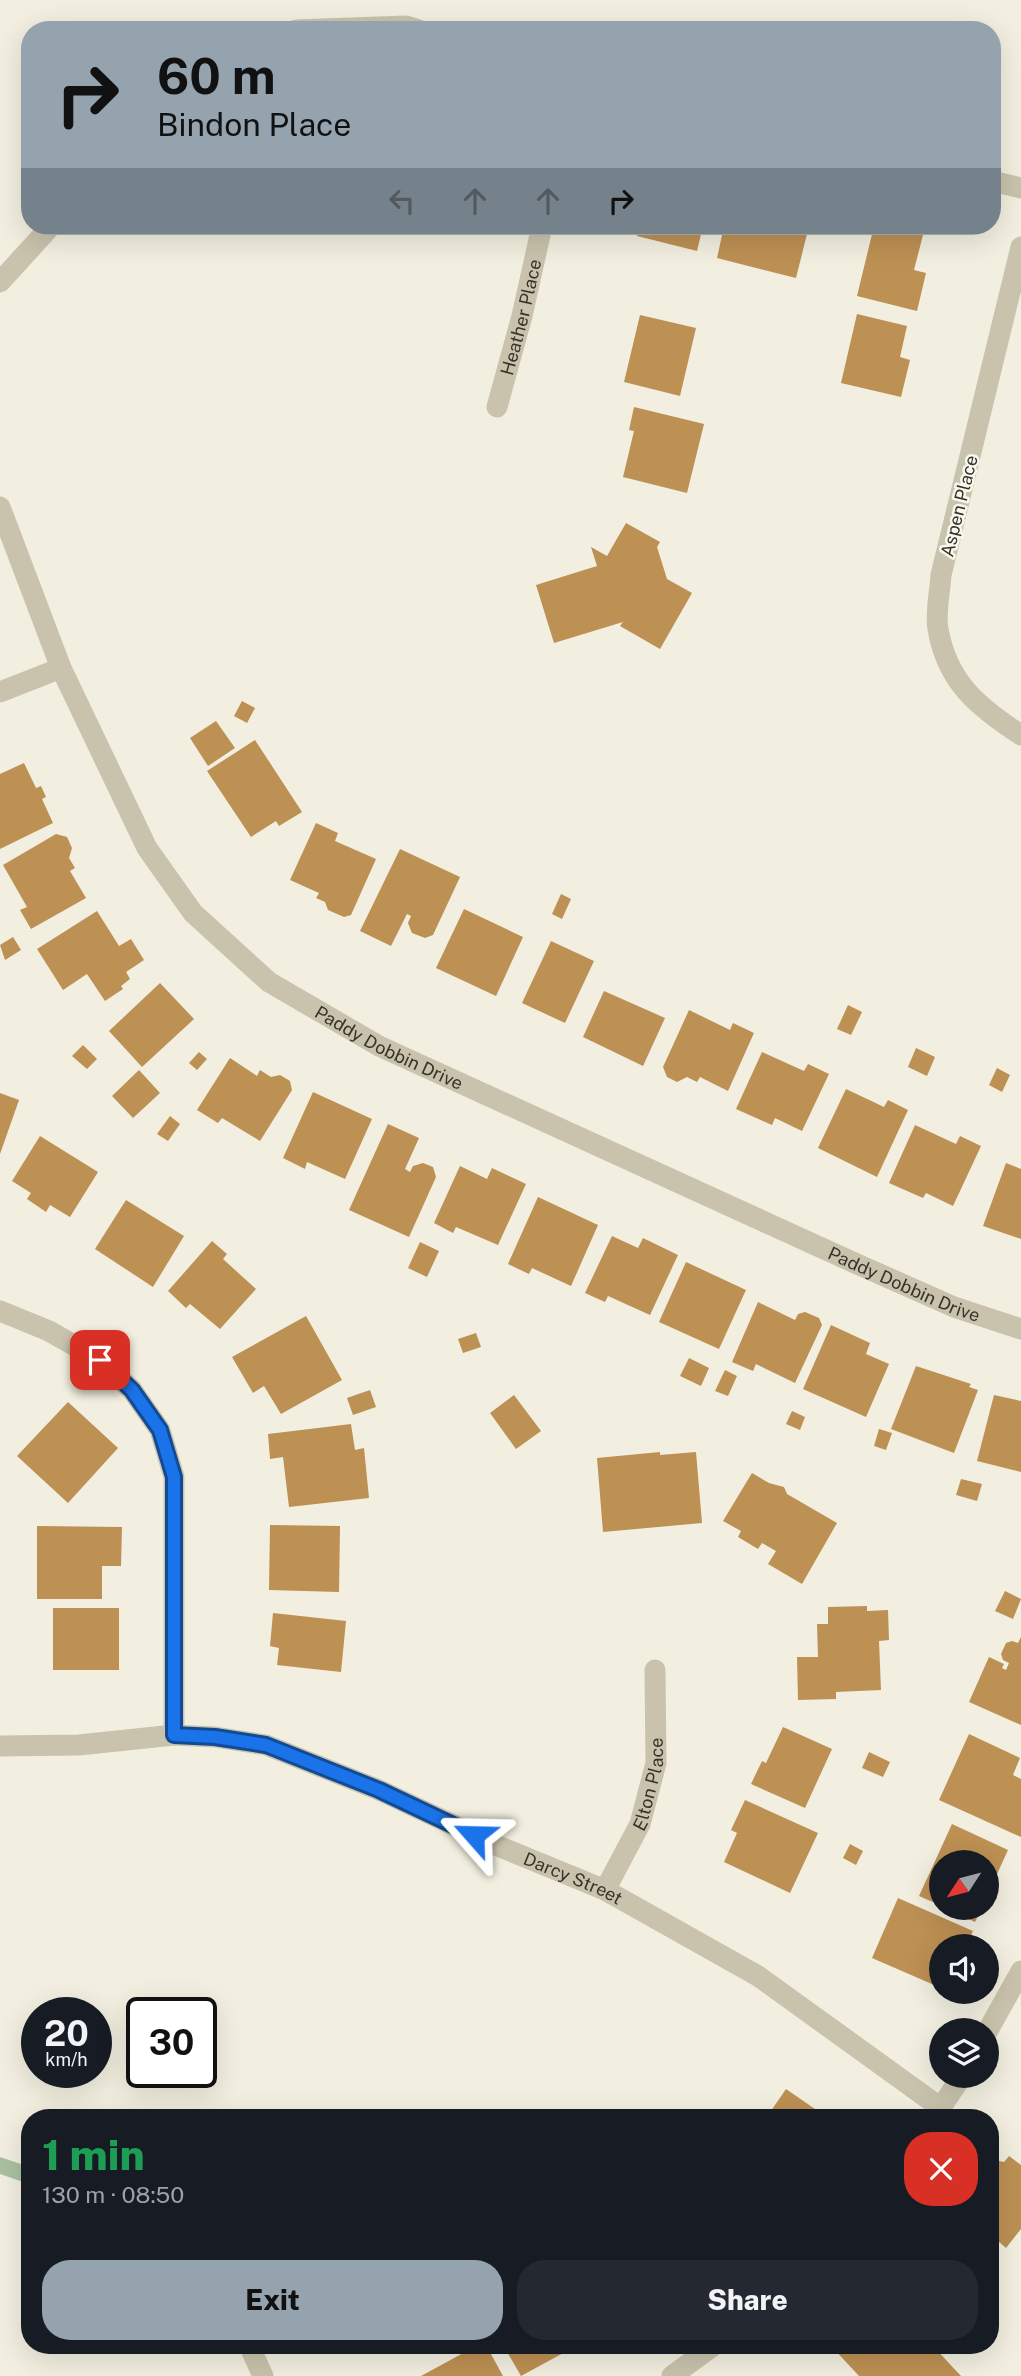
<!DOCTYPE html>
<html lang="en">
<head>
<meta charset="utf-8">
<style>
  :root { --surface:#171b24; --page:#242831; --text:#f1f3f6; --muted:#9ea1a6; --accent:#94a3ae }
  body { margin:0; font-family:"Public Sans",sans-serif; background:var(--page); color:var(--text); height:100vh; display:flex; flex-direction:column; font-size:26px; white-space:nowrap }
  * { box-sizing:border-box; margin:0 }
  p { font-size:23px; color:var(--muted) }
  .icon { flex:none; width:38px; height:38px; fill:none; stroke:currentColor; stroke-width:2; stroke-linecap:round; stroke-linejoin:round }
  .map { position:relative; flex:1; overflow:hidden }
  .details { position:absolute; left:21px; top:2109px; width:978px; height:245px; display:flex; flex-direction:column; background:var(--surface); border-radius:28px; box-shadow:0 7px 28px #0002 }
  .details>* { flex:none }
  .top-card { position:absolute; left:21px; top:21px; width:980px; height:214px; border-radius:28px; box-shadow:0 7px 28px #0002; background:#94a3ae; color:#111; overflow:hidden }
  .needle { width:46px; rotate:234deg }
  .buttons { position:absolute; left:929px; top:1850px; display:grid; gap:14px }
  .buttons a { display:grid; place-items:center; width:70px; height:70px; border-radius:50%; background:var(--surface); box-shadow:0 7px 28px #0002; font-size:35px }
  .speed { position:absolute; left:21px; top:1997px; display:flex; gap:14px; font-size:35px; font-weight:700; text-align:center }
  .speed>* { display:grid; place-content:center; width:91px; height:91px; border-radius:50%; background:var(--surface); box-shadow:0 7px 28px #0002; line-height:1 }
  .speed small { font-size:18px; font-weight:400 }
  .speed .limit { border:4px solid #111; border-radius:10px; background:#fff; color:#111 }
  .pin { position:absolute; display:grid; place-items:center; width:60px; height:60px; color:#fff; margin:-30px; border-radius:14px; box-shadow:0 4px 10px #0006 }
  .me { position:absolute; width:77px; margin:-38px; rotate:295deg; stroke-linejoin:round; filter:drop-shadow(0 0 5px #0008) }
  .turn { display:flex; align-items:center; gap:24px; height:147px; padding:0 21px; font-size:32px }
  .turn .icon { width:91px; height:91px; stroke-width:2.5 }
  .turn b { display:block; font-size:49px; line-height:60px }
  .lanes { display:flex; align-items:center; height:66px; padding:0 21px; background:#0003; justify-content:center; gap:35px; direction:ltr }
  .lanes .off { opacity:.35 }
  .round { display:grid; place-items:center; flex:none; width:74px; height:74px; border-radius:28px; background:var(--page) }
  .overview { display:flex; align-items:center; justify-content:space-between; height:119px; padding:0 21px }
  h1 { font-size:42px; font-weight:800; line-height:52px; color:#1e9e55 }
  .primary-button { display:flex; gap:14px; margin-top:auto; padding:14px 21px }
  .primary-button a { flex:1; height:80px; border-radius:28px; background:var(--accent); color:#111; font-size:28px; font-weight:800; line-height:80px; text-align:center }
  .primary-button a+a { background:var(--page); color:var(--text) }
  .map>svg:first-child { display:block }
</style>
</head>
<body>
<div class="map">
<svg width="1021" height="2376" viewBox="0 0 1021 2376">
  <rect width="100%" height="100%" fill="#f2efe0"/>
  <path fill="#abc0a1" d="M0,2157l30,10 -1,17 -29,-10z"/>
  <g fill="#bd9053">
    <path d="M640,226h63l-6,25 -60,-15z"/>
    <path d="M724,226h85l-13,52 -79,-20z"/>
    <path d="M874,226l49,9 -9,35 12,3 -9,38 -60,-15z"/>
    <path d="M857,314l50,12 -7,31 10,3 -9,37 -60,-14z"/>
    <path d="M640,315l56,13 -16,68 -56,-14z"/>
    <path d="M634,407l70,17 -17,69 -64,-16 11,-46 -5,-1z"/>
    <path d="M626,523l34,19 -3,5 10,32 25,14 -32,56 -40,-23 3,-4 -69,21 -18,-58 61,-19 -6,-19 16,9z"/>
    <path d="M242,701l13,7 -8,15 -13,-7z"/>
    <path d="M216,721l19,27 -27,18 -18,-28z"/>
    <path d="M255,740l47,72 -23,14 -3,-5 -25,16 -44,-66z"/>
    <path d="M24,763l12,25 5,-2 5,11 -4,2 11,24 -53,26v-75z"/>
    <path d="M316,823l22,10 -3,8 41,18 -25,56 -7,2 -16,-7 -3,-8 -9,-4 3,-5 -29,-13z"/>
    <path d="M56,834l11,3 5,11 -3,10 6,10 -5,3 16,27 -55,31 -11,-19 7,-3 -24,-42z"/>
    <path d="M400,849l60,28 -27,58 -8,3 -13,-5 -4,-10 3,-7 -4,-2 -16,32 -31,-15z"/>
    <path d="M561,894l10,5 -9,20 -10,-5z"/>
    <path d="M464,909l59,28 -27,59 -60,-28z"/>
    <path d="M97,911l22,35 12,-7 13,21 -18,12 4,7 -9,7 2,3 -18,12 -18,-27 -24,16 -26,-41z"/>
    <path d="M13,937l8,13 -16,10 -5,-15z"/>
    <path d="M551,941l43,20 -29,62 -43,-20z"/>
    <path d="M160,983l34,36 -52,48 -33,-36z"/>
    <path d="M604,991l61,27 -22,48 -60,-29z"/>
    <path d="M848,1005l14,7 -11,23 -14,-6z"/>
    <path d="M689,1010l41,20 3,-7 21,10 -26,58 -28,-14 -3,5 -10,-5 -10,5 -10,-5 -4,-10z"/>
    <path d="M83,1045l14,14 -10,10 -15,-13z"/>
    <path d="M916,1048l19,9 -8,19 -19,-9z"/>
    <path d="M199,1052l8,7 -10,11 -8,-7z"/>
    <path d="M762,1052l42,19 4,-7 21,10 -27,57 -27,-13 -3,7 -36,-16z"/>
    <path d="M230,1058l27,18 3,-6 11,7 9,-2 10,6 2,9 -32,51 -38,-23 -4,5 -21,-13z"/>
    <path d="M997,1068l13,7 -8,17 -13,-7z"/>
    <path d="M139,1070l21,23 -27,25 -21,-22z"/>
    <path d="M846,1089l38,18 4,-7 20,10 -31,67 -59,-29z"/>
    <path d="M313,1092l59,27 -27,60 -38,-17 -2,7 -22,-11z"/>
    <path d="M0,1093l19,7 -19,54z"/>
    <path d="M170,1116l10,8 -12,17 -11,-7z"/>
    <path d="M388,1124l31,14 -14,31 5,3 3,-6 10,-3 10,4 3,10 -27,60 -60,-27z"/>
    <path d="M915,1125l41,19 4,-8 21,10 -28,60 -27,-13 -3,5 -34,-15z"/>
    <path d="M40,1136l58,36 -28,45 -20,-12 -4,7 -19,-13 4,-6 -19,-12z"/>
    <path d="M1006,1163l15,6v70l-38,-13z"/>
    <path d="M460,1166l27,13 5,-11 34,16 -28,61 -42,-18 -3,6 -19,-10z"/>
    <path d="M538,1197l60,28 -27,61 -39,-18 -3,6 -21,-10z"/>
    <path d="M126,1200l58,36 -31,51 -58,-38z"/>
    <path d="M612,1236l26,12 5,-10 35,17 -28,60 -42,-19 -3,6 -20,-9z"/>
    <path d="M212,1241l15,13 -4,5 33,30 -36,40 -30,-25 -4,4 -18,-17z"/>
    <path d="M420,1242l19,9 -12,26 -19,-9z"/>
    <path d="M686,1262l60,28 -27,59 -60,-27z"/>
    <path d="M758,1302l37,18 3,-6 7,-2 14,6 3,7 -27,58 -39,-19 -3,7 -21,-9z"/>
    <path d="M306,1316l36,64 -61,34 -17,-28 -11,7 -21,-36z"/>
    <path d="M831,1325l39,18 -4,11 23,10 -23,53 -63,-28z"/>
    <path d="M476,1333l5,14 -18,6 -5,-14z"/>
    <path d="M689,1358l20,10 -8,18 -21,-10z"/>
    <path d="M916,1366l55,18 -2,3 9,3 -24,63 -63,-24z"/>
    <path d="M725,1370l12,6 -9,20 -13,-5z"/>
    <path d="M370,1390l6,17 -23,8 -6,-17z"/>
    <path d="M514,1395l27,36 -25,18 -26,-36z"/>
    <path d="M994,1395l27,6v71l-44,-11z"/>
    <path d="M68,1402l50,46 -50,55 -51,-47z"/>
    <path d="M792,1411l13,6 -5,13 -14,-6z"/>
    <path d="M351,1424l4,26 9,-2 5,50 -80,9 -6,-50 -13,2 -2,-25z"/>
    <path d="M879,1429l13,4 -6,17 -12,-4z"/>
    <path d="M660,1452v3l36,-3 6,71 -99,9 -6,-74z"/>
    <path d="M752,1473l17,10 15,4 3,7 50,29 -35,61 -34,-20 8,-13 -14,-8 -4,6 -20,-12 3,-6 -18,-10z"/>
    <path d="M961,1479l21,5 -5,17 -21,-6z"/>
    <path d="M270,1525l70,1 -1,66 -70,-2z"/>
    <path d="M37,1526l85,1 -1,39h-19v33h-65z"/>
    <path d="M1005,1591l16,8 -8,20 -18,-8z"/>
    <path d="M867,1606v5l21,-1 1,30 -10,1 2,49 -45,2v7l-38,1 -1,-43h21l-1,-33h11v-17z"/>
    <rect x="53" y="1608" width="66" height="62"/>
    <path d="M273,1613l73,8 -5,51 -64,-7 2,-17 -9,-2z"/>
    <path d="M1021,1637v88l-52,-23 20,-45 15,7 -2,4 4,2 3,-7 -6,-3 -2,-6 5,-11 6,-2 6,2z"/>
    <path d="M783,1727l49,22 -27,59 -54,-24 11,-23 4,2z"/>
    <path d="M969,1734l51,24 -7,17 8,4v58l-82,-37z"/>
    <path d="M869,1752l21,10 -7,15 -21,-9z"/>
    <path d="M745,1800l73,33 -28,60 -66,-31 13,-29 -6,-3z"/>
    <path d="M952,1824l56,26 -21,46v-34h-45v44l-23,-10z"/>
    <path d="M850,1844l13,7 -7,14 -13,-7z"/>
    <path d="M898,1898l75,33 -7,15h-24l-1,42 -69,-30z"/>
    <path d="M945,1908h37l-7,14z"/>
    <path d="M786,2089l42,29h-62z"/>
    <path d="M1009,2156l12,9v64l-15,19 -16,-14v-68l5,-6 9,2z"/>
    <path d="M478,2345h8l17,31h-82z"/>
    <path d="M503,2345h75l-57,31z"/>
    <path d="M836,2345h96l29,31h-102l-26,-28z"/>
  </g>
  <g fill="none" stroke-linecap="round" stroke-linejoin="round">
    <g stroke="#c9c3ad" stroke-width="21">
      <path d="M296,30l110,-4 13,4"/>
      <path d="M992,181l29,7"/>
      <path d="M1021,247l-80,328c-1,17 -6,38 -3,54 9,53 40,78 83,106"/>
      <path d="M0,282l51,-56"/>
      <path id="s1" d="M497,407l25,-91 20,-90"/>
      <path id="s2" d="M0,507l61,161 86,180 46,65 76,69 110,64 478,218 97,43 67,22"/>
      <path d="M0,692l61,-24"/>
      <path d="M0,1311l49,20 51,29 32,30 28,40 14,47v258"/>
      <path id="s3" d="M0,1746l79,-1 95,-10 41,2 51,8 113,45 119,56 107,44 153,86 183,132"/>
      <path id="s4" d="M605,1890l35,-66 16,-61 -1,-93"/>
      <path d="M987,2032l34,-61"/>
      <path d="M934,2118l28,-42"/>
      <path d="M249,2345l14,31"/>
      <path d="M672,2376l42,-31"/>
    </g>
  </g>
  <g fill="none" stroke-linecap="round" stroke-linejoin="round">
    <g stroke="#114b97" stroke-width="18">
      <path id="route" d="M100,1360l32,30 28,40 14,47v258l41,2 51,8 113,45 95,45"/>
    </g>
    <use href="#route" stroke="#1a73e8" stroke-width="12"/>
  </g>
  <g text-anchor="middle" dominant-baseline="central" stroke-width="5" stroke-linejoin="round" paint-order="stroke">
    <g font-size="18" fill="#38332b" stroke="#f9f8ed">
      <text stroke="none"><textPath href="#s1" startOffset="93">Heather Place</textPath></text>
      <text transform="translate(959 506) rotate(-76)">Aspen Place</text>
      <text stroke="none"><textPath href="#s2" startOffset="691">Paddy Dobbin Drive</textPath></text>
      <text stroke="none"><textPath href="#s2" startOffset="1258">Paddy Dobbin Drive</textPath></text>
      <text stroke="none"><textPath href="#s4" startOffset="116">Elton Place</textPath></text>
      <text stroke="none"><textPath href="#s3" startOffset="602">Darcy Street</textPath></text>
    </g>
  </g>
</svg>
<div class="buttons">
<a><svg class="needle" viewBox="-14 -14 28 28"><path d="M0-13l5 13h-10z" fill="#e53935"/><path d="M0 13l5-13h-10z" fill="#9ea1a6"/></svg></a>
<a><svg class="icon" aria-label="sound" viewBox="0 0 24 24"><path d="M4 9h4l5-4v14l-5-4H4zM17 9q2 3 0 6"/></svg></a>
<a><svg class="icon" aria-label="layers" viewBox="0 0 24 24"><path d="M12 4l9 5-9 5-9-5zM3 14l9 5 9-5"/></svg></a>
</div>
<div class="speed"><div>20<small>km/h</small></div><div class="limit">30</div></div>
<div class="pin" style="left:100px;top:1360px;background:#d93025"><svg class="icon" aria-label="arrive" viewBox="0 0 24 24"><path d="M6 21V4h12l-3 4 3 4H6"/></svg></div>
<svg class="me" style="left:474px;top:1835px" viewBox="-20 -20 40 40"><path d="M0-17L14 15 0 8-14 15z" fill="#1a73e8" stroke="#fff" stroke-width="4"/></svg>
<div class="top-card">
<div class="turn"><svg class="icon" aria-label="right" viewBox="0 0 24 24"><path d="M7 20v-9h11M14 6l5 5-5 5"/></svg><div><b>60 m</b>Bindon Place</div></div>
<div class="lanes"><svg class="icon off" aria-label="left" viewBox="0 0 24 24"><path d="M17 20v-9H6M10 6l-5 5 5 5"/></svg><svg class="icon off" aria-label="ahead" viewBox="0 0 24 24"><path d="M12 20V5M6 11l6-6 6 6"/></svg><svg class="icon off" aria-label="ahead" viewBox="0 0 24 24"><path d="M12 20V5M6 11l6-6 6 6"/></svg><svg class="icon" aria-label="right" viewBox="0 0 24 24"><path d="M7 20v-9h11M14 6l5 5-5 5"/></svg></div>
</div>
<section class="details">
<div class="overview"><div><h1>1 min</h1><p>130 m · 08:50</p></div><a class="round" style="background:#d93025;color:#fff"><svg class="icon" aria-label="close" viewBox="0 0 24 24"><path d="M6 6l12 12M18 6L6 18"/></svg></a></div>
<div class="primary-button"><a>Exit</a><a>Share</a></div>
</section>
</div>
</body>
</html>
